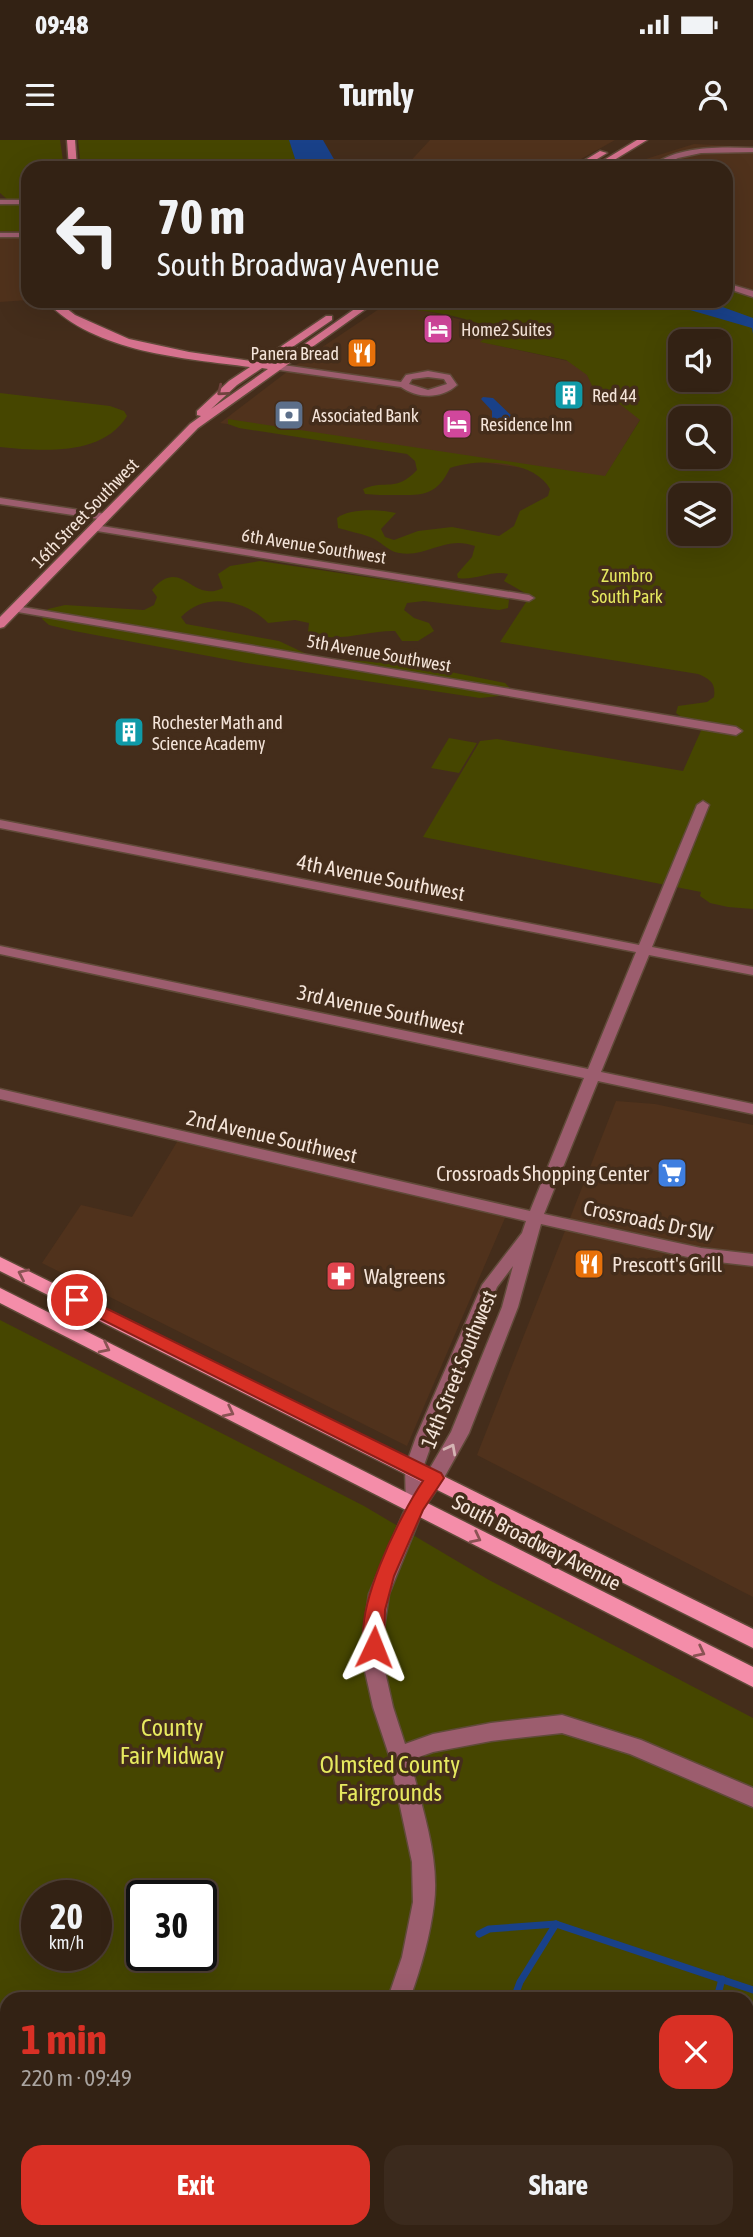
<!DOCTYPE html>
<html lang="en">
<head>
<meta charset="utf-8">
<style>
  :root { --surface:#332214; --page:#3b2a1d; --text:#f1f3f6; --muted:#a9a4a0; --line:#4e3f34; --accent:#d93025 }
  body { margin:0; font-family:"Asap Condensed",sans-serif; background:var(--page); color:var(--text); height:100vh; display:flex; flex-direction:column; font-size:26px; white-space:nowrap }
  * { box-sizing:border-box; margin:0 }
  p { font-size:23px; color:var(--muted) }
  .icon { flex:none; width:38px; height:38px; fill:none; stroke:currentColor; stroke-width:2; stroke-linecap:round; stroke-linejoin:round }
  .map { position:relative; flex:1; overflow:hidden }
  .details { position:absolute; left:0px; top:1852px; width:754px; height:247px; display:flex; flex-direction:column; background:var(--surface); border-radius:21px 21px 0 0; box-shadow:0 7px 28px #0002,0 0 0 2px var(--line) }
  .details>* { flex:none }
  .guide { position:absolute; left:21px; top:21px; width:712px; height:147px; border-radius:21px; box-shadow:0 7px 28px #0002,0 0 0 2px var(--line); background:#332214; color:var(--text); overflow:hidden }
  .controls { position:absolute; left:668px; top:189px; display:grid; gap:14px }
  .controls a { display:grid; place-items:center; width:63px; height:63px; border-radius:14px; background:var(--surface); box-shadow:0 7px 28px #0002,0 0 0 2px var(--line); font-size:35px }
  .speed { position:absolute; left:21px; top:1740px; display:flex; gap:14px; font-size:35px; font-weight:700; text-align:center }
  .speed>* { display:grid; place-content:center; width:91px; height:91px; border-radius:50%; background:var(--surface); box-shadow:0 7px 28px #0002,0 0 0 2px var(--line); line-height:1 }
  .speed small { font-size:18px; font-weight:400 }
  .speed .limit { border:4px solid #111; border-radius:10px; background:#fff; color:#111 }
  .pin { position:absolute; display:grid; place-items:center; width:60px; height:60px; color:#fff; margin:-30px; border:4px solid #fff; border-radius:50%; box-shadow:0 2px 7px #0007 }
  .me { position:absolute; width:77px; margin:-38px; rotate:2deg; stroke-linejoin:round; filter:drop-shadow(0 0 5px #0008) }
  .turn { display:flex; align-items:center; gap:24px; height:147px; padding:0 21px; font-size:32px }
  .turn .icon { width:91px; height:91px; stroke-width:2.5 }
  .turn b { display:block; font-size:49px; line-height:60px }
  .round { display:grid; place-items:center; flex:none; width:74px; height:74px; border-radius:21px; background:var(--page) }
  .summary { display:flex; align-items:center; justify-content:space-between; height:119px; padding:0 21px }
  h1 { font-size:42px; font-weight:700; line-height:52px; color:var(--accent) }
  .cta { display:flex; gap:14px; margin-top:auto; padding:14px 21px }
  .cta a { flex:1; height:80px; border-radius:21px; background:var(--accent); color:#fff; font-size:28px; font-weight:700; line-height:80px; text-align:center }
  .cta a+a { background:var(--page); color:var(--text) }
  .status { display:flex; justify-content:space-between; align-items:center; height:49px; padding:0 35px; background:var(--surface); direction:ltr }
  .status svg { height:19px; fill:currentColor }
  header { display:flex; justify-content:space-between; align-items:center; height:91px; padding:0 21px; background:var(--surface); font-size:32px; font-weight:700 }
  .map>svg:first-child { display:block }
</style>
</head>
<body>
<div class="status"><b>09:48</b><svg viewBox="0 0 49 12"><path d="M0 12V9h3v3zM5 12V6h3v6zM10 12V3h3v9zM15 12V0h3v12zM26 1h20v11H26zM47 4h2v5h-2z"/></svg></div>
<header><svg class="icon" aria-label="menu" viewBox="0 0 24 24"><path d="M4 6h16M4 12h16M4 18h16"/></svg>Turnly<svg class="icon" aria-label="person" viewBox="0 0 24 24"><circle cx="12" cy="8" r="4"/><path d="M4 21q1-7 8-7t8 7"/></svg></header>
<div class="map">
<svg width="753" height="2097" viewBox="0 0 753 2097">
  <rect width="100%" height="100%" fill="#442d1b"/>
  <g fill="#50321c">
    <path d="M430,0h185l-50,28h-161z"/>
    <path d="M694,4l59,3v147l-27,-9v-117h-109z"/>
    <path d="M0,65h28v95l-28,2z"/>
    <path d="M382,167l36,2 65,16 10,7 -11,10 104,23 55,53 -38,62 -383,-57 76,-58 18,-9 4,-6z"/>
    <path d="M616,961l39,3 98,21v472l-276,-142z"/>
    <path d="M180,997l328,74 -101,235 -365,-183 39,-58 51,12z"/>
  </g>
  <g fill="#464600" fill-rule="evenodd">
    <path d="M0,0h60l4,28h-36v33l-20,-1 -8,-7z"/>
    <path d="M78,0h219l-4,11 5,17h-217z"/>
    <rect x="0" y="64" width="28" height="27"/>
    <path d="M726,145l27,9v615l-25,-2 -18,-4 -10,-7 1,-4 -278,-55 57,-96 17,-2 186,32 21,-47 -18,-3 -10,-8 2,-7 29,-4 7,-5c2,-14 -4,-18 -16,-23l-198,-32 30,-46 -26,-15 4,-7c-16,-4 -33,7 -50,4l-1,-4 15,-17 3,-11c-31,-11 -47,12 -76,7 -12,-2 -18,-12 -29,-16 -11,-4 -22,-6 -32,-9l-1,-10c12,-10 44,-9 59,-5l-15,16 4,8 9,3 24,-9 34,-4 47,9 15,-10 6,-15 28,-15 2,-7c-15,-29 -72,-31 -100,-21 -14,29 -28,27 -57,27 -10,0 -18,0 -28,-1l-2,-5c24,-10 32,4 54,-19l-2,-9 -8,-7 -168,-26 -11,-4v-5l377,57 35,-56 -24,-19 -22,-11 -7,-15 -21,-15 -86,-18 13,-10c-21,-18 -82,-23 -111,-25l10,-6h334zM681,201h38v39h-38zM681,278h38v39h-38zM681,355h38v39h-38z"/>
    <path d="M0,253l110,13 14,5 3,5c-25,41 -87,35 -127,31z"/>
    <path d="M260,421l240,36 9,3 -1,8 -9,2 -75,-9 -17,2 -3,7 10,8 15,5 5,8 -16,10h-16l-7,-10c-27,-1 -62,14 -87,1l1,-9 -14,-3 -27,3c-22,-23 -63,-32 -87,-6l5,7 93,17 34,16 108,9 84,17 7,7 -13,6 -19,2 -234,-35 -172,-32 -25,-6 -7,-6 6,-10 17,-4 79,5 10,-5 3,-8 -5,-7c30,-35 39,14 71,-2l-5,-14 12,-8z"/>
    <path d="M449,598l28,5 -18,30 -28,-5z"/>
    <path d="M0,1180l364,186 125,74 264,138v519h-753zM37,1755h59v60h-59zM142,1755h59v60h-59zM7,1858h740v233h-740z"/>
  </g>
  <g fill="#194189">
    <path d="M289,0h34l16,28h-41z"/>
    <path d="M557,161h149l47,17v16l-1,-6 -62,-18 -31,-5z"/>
    <path d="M483,257l10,1 23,22 -24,6v-15l-11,-12z"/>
  </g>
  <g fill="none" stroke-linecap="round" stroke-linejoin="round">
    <g stroke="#194189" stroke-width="7">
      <path d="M479,1794l10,-5 67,-5 197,66"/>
      <path d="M514,1858l6,-16 36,-58"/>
      <path d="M717,1858l5,-19"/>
      <path d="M439,2097l2,-6"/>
      <path d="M657,2097l2,-6"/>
    </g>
    <g stroke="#604a39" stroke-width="3">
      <g id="street">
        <path d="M753,8v4l-52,1 -23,5 -20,10h-9c28,-23 70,-21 104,-20z"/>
        <rect x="0" y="60" width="28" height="4"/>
        <rect x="0" y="93" width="28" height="4"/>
        <path d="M726,143l27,8v6l-27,-9z"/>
        <path d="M276,224l125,18 5,-7 22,-4 22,4 7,10c-15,14 -39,14 -56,2l-128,-18 -2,-2zM428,237l16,2 3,5 -19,6 -19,-6 3,-5z"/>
        <path d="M0,358l106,16 5,3 -5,3 -106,-16z"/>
        <path d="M95,385l434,70 5,3 -5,3 -438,-71v-4z"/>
        <path d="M16,466l720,121 6,4 -6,4 -724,-124 -2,-2z"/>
        <path d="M703,661l6,4 -57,142 101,20v8l-104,-20 -48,117 152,32v10l-155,-33 -54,133 157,34 52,6v12l-52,-6 -160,-36 -23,83 -49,126 -28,50 -18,27 -34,84 -5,34v39l9,40 12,37 28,-10 58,-11 71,-8 79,25 112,48v19l-123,-53 -68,-21 -71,8 -58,11 -23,8c11,45 30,97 24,144 -4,32 -13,64 -24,94h-22l14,-41 11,-55 -1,-40 -23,-107 -16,-48 -9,-40v-39l5,-34 37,-87 -1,-39 11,-31 66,-152 40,-52 4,-12 -526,-122v-10l530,122 54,-133 -584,-124v-8l588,123 48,-117 -636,-124v-8l639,125 58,-140zM513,1126l-11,41 -51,125 -28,48v-12l11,-31 63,-150z"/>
        <path d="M303,2091h24l-2,6h-24z"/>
      </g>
    </g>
    <g stroke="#604a39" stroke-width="3">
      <g id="secondary">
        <path d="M67,0h8l2,28h-8z"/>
        <path d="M637,0h10l-46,28h-10z"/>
        <path d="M600,11l7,2 -25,15h-10z"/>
        <path d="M46,161h11l18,14 54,24 60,13 69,10 68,-46h6v4l-63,43 7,1 90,-63h11l-179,127 -194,199 -4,1v-11l190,-193 11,-8 -4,-1v-4l32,-30 21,-14c-66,-9 -155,-14 -204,-66zM262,228l6,1 -57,40 26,-24z"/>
      </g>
    </g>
    <g stroke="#604a39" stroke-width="3">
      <g id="primary">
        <path d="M0,1117l753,372v19l-753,-377z"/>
        <path d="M0,1148l753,379v20l-753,-384z"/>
      </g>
    </g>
    <use href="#street" fill="#9c5d6e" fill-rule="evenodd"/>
    <use href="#secondary" fill="#d6728e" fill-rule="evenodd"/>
    <use href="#primary" fill="#f48da9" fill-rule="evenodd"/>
  </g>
  <defs><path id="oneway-chevron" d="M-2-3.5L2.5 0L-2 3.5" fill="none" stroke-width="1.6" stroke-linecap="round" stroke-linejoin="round" transform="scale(1.75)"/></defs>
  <use stroke="#70423e" href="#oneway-chevron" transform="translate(222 251) rotate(140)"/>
  <g stroke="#8a5354">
    <use href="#oneway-chevron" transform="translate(23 1134) rotate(-155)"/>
    <use href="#oneway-chevron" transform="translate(105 1208) rotate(27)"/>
    <use href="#oneway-chevron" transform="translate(229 1272) rotate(27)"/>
    <use href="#oneway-chevron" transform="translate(476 1398) rotate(27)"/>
    <use href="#oneway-chevron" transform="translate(700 1512) rotate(27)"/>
  </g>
  <use stroke="#d5b5b4" href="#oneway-chevron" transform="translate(451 1309) rotate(-62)"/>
  <path fill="#d93025" stroke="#8d1f18" stroke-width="2" d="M77,1154l364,179 3,5 -21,32 -29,66 -9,34 -1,37 -3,6 -7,3 -7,-3c-18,-37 34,-140 56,-172l-352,-177 -2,-4 2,-5z"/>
  <defs>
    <g id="hotel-square" transform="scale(1.575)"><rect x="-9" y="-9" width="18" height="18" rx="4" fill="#d1479c" stroke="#442d1b"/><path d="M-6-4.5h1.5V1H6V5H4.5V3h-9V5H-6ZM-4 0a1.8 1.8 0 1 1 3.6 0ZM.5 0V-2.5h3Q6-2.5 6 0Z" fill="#fff"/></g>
    <g id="restaurant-square" transform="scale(1.575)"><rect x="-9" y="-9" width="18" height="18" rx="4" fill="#e8710a" stroke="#442d1b"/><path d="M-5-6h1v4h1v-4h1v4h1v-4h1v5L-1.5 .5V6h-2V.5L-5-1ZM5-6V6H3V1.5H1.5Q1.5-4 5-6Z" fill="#fff"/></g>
    <g id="building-square" transform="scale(1.575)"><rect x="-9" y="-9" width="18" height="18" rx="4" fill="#0f9aa8" stroke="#442d1b"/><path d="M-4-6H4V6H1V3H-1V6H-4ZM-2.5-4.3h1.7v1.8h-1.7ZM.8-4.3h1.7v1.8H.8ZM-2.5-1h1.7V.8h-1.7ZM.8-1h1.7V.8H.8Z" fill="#fff"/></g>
    <g id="bank-square" transform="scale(1.575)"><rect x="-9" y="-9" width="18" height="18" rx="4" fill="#5c6f8a" stroke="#442d1b"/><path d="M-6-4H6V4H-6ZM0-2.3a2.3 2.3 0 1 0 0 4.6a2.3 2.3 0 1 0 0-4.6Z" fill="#fff"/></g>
    <g id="supermarket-square" transform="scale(1.575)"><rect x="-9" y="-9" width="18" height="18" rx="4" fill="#3f7fe0" stroke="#442d1b"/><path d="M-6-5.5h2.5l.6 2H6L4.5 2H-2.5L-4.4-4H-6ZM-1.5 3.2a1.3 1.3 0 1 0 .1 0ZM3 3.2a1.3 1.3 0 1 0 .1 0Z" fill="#fff"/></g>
    <g id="pharmacy-square" transform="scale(1.575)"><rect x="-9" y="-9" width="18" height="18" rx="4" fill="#e0444e" stroke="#442d1b"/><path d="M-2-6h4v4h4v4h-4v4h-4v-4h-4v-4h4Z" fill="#fff"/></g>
  </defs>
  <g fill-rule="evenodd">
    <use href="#hotel-square" x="438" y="189"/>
    <use href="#restaurant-square" x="362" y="213"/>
    <use href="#building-square" x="569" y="255"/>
    <use href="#bank-square" x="289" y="275"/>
    <use href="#hotel-square" x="457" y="284"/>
    <use href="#building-square" x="129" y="592"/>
    <use href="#supermarket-square" x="672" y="1033"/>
    <use href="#restaurant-square" x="589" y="1124"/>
    <use href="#pharmacy-square" x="341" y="1136"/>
  </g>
  <g text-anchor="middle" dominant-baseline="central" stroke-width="7" stroke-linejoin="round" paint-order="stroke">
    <g font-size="18" fill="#f4e4d9" stroke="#442d1b" text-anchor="start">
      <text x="461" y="189">Home2 Suites</text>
      <text x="339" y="213" text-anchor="end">Panera Bread</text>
      <text x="592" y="255">Red 44</text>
      <text x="312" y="275">Associated Bank</text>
      <text x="480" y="284">Residence Inn</text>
      <text x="152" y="582">Rochester Math and<tspan x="152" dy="21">Science Academy</tspan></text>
    </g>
    <g font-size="18" fill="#f4e4d9" stroke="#442d1b">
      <text transform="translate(85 373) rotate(-46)">16th Street Southwest</text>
      <text transform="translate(314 406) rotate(9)">6th Avenue Southwest</text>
      <text transform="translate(379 513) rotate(10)">5th Avenue Southwest</text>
    </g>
    <g font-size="18" fill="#e6e95f" stroke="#442d1b">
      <text x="627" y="435">Zumbro<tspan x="627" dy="21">South Park</tspan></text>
    </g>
    <g font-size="21" fill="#f4e4d9" stroke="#442d1b">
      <text transform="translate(381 737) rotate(11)">4th Avenue Southwest</text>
      <text transform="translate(381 869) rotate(12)">3rd Avenue Southwest</text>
      <text transform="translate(272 996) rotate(13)">2nd Avenue Southwest</text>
      <text transform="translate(648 1080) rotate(12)">Crossroads Dr SW</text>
      <text transform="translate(458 1229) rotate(-68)">14th Street Southwest</text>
      <text transform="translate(537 1402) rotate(27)">South Broadway Avenue</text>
    </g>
    <g font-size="21" fill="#f4e4d9" stroke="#442d1b" text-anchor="start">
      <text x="649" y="1033" text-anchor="end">Crossroads Shopping Center</text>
      <text x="612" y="1124">Prescott's Grill</text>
      <text x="364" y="1136">Walgreens</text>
    </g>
    <g font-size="24" fill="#e6e95f" stroke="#442d1b">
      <text x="172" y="1587">County<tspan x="172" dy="28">Fair Midway</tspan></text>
      <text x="390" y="1624">Olmsted County<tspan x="390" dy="28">Fairgrounds</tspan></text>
    </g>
  </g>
</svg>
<div class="controls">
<a><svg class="icon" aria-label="sound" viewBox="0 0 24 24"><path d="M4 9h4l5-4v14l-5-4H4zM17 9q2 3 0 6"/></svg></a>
<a><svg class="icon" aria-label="search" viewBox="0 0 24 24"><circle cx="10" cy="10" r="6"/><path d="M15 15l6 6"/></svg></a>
<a><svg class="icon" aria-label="layers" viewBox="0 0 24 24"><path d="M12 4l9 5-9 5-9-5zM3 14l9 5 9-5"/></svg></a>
</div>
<div class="speed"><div>20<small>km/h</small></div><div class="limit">30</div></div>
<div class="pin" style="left:77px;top:1160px;background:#d93025"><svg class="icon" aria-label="arrive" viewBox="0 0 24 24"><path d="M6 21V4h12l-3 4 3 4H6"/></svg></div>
<svg class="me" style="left:374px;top:1507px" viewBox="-20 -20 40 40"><path d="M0-17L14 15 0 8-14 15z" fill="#d93025" stroke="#fff" stroke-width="4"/></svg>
<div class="guide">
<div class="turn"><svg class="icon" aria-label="left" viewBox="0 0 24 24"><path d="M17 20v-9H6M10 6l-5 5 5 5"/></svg><div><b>70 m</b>South Broadway Avenue</div></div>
</div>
<section class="details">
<div class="summary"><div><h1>1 min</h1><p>220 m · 09:49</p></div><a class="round" style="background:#d93025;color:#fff"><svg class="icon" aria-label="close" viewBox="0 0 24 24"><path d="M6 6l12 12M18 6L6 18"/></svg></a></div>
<div class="cta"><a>Exit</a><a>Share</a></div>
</section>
</div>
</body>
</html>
